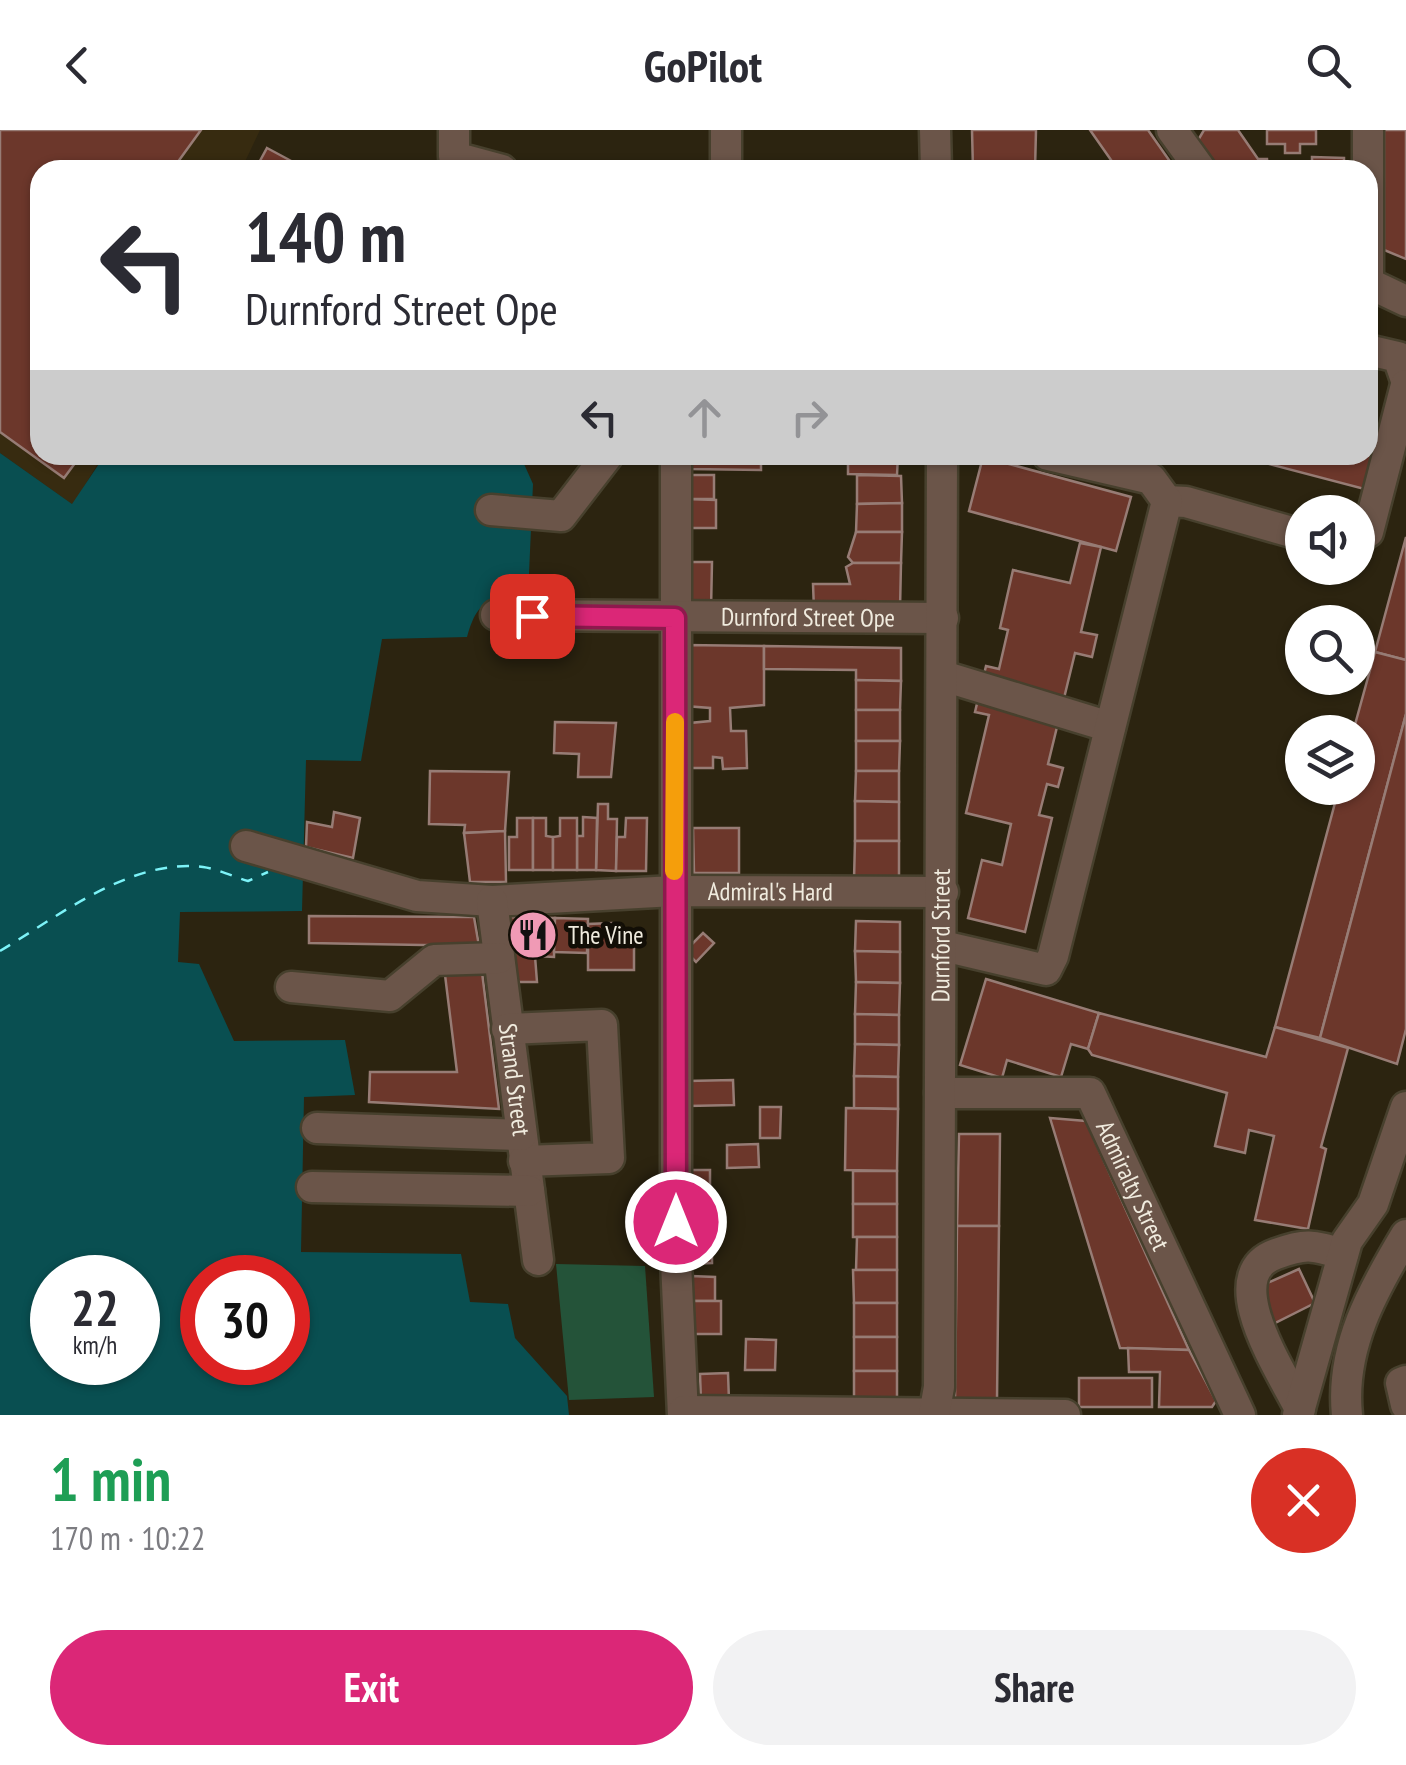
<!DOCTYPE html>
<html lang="en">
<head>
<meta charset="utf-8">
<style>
  :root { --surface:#fff; --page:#f2f2f3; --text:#2b2b33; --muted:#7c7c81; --accent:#db2777 }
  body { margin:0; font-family:"PT Sans Narrow",sans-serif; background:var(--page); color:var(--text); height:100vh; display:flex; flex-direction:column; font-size:38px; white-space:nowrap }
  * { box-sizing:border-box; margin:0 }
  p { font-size:32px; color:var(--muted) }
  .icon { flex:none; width:55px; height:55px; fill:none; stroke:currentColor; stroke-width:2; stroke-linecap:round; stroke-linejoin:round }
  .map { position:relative; height:1285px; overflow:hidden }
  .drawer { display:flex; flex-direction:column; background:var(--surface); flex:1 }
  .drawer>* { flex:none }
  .guide { position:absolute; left:30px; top:30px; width:1348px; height:305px; border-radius:30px; box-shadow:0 2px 8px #0004; background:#fff; color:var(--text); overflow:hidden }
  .fabs { position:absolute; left:1285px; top:365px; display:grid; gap:20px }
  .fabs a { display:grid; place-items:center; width:90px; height:90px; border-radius:50%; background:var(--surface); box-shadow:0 2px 8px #0004; font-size:50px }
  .speed { position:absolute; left:30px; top:1125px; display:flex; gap:20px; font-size:50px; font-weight:700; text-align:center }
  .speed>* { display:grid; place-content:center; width:130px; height:130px; border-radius:50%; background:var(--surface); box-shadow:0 2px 8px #0004; line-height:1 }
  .speed small { font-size:25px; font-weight:400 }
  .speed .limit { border:15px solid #d22; background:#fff; color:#111 }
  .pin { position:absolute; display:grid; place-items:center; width:85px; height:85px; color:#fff; margin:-42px; border-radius:20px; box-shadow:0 5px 15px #0006 }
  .me { position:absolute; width:110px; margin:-55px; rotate:0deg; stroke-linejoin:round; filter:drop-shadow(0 0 8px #0008) }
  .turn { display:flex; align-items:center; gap:35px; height:210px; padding:0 50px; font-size:45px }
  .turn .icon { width:130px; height:130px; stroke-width:2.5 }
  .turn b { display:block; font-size:70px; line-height:85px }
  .lanes { display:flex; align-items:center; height:95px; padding:0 50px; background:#0003; justify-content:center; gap:50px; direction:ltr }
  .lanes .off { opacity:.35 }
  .round { display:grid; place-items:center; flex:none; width:105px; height:105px; border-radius:52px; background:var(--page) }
  .head { display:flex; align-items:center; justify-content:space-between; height:170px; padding:0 50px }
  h1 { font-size:60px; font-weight:800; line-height:75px; color:#1e9e55 }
  .primary-button { display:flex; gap:20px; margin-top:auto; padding:20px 50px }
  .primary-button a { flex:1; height:115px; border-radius:60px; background:var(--accent); color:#fff; font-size:40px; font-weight:800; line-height:115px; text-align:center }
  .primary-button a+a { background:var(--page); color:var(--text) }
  header { display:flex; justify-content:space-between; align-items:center; height:130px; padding:0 50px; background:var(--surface); font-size:45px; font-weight:800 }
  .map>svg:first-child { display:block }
</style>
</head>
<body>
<header><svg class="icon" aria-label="back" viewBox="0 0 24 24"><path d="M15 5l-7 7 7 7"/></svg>GoPilot<svg class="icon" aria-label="search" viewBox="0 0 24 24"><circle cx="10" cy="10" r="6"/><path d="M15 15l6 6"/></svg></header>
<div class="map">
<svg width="1406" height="1285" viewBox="0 0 1406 1285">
  <rect width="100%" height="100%" fill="#2c2410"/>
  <path fill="#372b10" d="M0,0h260l-19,40h-201v285h63l-30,50 -73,-52z"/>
  <path fill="#245339" d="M556,1134l89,2 9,131 -85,3z"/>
  <path fill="#094f51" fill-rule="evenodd" d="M0,323l72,51 33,-49h415l13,29 -5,112c-38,3 -50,1 -61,41l-85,2 -21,122 -55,-1 -4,151 -122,1 -2,50 21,2 35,77 111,-1 10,55 -51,2 -3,155 160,2 9,48 38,2 7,34 52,58 2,19h-569zM52,1148h86v84h-86zM202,1148h86v84h-86z"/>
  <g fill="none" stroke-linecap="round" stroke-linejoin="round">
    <path stroke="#7cf3f8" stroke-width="2.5" stroke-dasharray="12 10" stroke-linecap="butt" d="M0,821c59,-35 131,-93 203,-84 15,2 31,10 45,14l20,-9"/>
  </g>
  <g fill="#6c372b" stroke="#977c75" stroke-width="2.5">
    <path d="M0,0h201l-29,40h-132v285h41l-17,23 -64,-46z"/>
    <path d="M972,0h64l-1,40h-62z"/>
    <path d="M1090,0h58l28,40h-58z"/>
    <path d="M1204,0h34l20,29h9l1,11h-52l-19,-28z"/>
    <path d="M1267,0h49v14h-16v9h-15v-9h-18z"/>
    <path d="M1384,0h22v129l-22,-9z"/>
    <path d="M267,18l41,22h-53z"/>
    <path d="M1312,27l32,1v12h-32z"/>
    <path d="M1368,295l19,6 -15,60 -137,-36h133z"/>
    <path d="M692,325l69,4v11l-70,-1z"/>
    <path d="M848,325h50l-1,20 -49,-1z"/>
    <path d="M983,327l148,40 -15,54 -147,-40z"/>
    <rect x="685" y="345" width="29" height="24"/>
    <path d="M857,345l44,1 1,27 -45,1z"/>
    <path d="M685,369l31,1v28h-32z"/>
    <path d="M902,373v29h-46l1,-28z"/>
    <path d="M856,402h46l-1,31h-48l-5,-6z"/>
    <path d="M1406,407v123l-31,-8z"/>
    <path d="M1080,413l21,4 -20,85 16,3 -5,22 -17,-4 -27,111 15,4 -5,19 -11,-3 -8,31 13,3 -27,114 -57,-14 14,-58 20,5 9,-41 -45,-11 23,-98 -14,-3 11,-46 13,3 9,-39 -8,-2 13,-58 57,13z"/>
    <path d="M683,432h29l-1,48 -28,-1z"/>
    <path d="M853,433h48l-1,46 -86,1 -1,-26h37l-4,-17z"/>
    <path d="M684,515l80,1v59l-34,3 1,23h15l1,37 -24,1 -1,-11 -9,-1v11h-23v-45l20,-2v-13l-25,-2z"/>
    <path d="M764,516l137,2v33l-45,-1v-10l-92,-1z"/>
    <path d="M1375,522l31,8v54l-86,324 -45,-11 64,-239h19v-56h-5z"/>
    <path d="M856,550l45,1 -1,29h-44z"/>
    <rect x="856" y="580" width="44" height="31"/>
    <path d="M1406,584v315l-9,35 -77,-26z"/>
    <path d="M555,592l61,1 -5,54h-33l1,-23 -25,-1z"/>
    <path d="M856,611h44l-1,30h-43z"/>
    <path d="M430,641l79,1 -4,59 -41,2 1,-8 -36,-1z"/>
    <path d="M856,641h43v31l-44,-1z"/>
    <path d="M855,671l44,1v39h-44z"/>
    <path d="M598,674h10v15h9l-1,52 -20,-1z"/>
    <path d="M334,682l26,6 -7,40 -47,-11 1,-25 25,5z"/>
    <path d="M583,687l14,1 -1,52h-19v-34h6z"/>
    <path d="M517,688h16v52h-24v-33h8z"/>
    <path d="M533,688h13v18l7,1v33h-20z"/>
    <path d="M560,688h17v52h-24v-33l7,-1z"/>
    <path d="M626,688h21l-1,53h-30l1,-34h8z"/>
    <path d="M693,698h46v45h-45z"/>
    <path d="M505,701l1,51h-36l-6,-49z"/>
    <path d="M855,711h44v40l-45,-1z"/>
    <path d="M309,786l165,1 5,29 -170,-3z"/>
    <path d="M508,787l47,1 -1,39 -19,-1 2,26h-19z"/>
    <path d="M555,788l33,1 -1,34 -33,-1z"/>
    <path d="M856,791l44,1v30l-45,-1z"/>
    <path d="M612,793l22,25v22h-46v-46z"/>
    <path d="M703,803l11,10 -18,19 -11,-11z"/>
    <path d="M855,821l45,1v31l-44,-1z"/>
    <path d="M482,842l17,137 -130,-7 1,-30h87l-12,-97z"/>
    <path d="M986,849l113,34 -11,36 -17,-5 -10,33 -54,-17 -5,18 -42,-13z"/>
    <path d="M856,852l44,1 -1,32 -44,-1z"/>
    <path d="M1099,883l167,44 9,-30 73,21 -27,99 5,2 -18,80 -53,-9 19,-84 -25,-6 -4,23 -30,-7 12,-53 -135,-38 -4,-6z"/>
    <path d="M855,884l44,1v30l-44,-1z"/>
    <path d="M855,914l44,1 -1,32 -44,-1z"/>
    <path d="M854,946l44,1v32l-44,-1z"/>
    <path d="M733,950l1,25 -46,1 -1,-25z"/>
    <path d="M760,977h21l-1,31h-20z"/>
    <path d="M846,978l52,1 -1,62 -52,-1z"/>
    <path d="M1050,988l36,3 103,229 -69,-2z"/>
    <path d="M959,1004h41l-1,92h-42z"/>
    <path d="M758,1014l1,23 -32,1v-23z"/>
    <path d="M687,1040h23v33l-22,1z"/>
    <rect x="853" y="1041" width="44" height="33"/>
    <path d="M710,1073l2,33h-24v-32z"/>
    <rect x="853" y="1074" width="44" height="33"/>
    <path d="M957,1096h42l-2,174 -42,-1z"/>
    <path d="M688,1106h24v27l-23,1z"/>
    <path d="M857,1107h40v33h-41z"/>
    <path d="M1299,1139l16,34 -42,21 -17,-36z"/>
    <path d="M853,1140h44v33h-43z"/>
    <path d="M691,1146l24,1v24h-24z"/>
    <rect x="689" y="1171" width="32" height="33"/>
    <rect x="854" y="1173" width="43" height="34"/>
    <rect x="854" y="1207" width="43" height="34"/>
    <path d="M746,1209l30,1 -1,30h-30z"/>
    <path d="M1128,1218l61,2 27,51 -4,6h-53l1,-35h-31z"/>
    <rect x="854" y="1241" width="43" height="32"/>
    <path d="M728,1243l1,28h-28l-1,-27z"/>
    <rect x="1079" y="1248" width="73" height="29"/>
  </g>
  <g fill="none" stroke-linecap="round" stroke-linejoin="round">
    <g stroke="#47402d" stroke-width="35">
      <g id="minor">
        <path d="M454,0v27l48,13"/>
        <path d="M935,0l1,40"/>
        <path d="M1172,0l29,40"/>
        <path d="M726,40v-40"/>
        <path d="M1368,145v-145"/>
        <path d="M1368,153l38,18"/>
        <path d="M1368,220l30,7 8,23"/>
        <path d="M676,325v807l7,153"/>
        <path d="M1167,371l19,1 116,33"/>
        <path d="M491,380l70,6 47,-61"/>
        <path d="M1358,408l10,-6 38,-147"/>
        <path id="s1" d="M496,485l447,3"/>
        <path d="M943,546l167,51"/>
        <path id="s2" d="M246,716l171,50 75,5 182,-10 269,1"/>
        <path id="s3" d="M492,771l46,359"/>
        <path d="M943,816l103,24 7,-14 114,-455 -16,-22 -103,-24"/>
        <path d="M291,857l99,9 44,-36 65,-2"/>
        <path d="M507,899l95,-4 7,133 -85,3"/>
        <path id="s4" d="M940,963h150l150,322"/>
        <path d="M317,998l204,7"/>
        <path d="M312,1057l217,4"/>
        <path d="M1406,1251l-5,2 5,22"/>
        <path d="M1300,1279c-18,-37 -84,-134 -24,-155 30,-11 36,-9 67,0"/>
        <path d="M684,1281l381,4"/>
        <path id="s5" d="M934,1285l5,-28 3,-932"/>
        <path d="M1298,1285l49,-174 26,-37 33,-97"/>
        <path d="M1347,1285c-7,-67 26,-125 59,-180"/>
      </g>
    </g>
    <use href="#minor" stroke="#6b5549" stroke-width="30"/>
  </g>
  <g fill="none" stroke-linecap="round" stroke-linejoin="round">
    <g stroke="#8e194d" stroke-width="25">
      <path id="route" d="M532,486l143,2 1,604"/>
    </g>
    <use href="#route" stroke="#db2777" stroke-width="18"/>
    <path stroke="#f59e0b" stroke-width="18" d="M674,741l1,-149"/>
  </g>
  <defs>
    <g id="restaurant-disc" transform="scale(2.5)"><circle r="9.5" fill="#f09ab5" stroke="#120e06"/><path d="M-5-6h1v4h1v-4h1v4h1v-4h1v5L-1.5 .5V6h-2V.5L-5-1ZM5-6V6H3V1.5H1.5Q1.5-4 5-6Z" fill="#111"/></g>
  </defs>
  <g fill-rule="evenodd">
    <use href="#restaurant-disc" x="533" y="805"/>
  </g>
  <g text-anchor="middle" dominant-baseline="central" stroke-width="9" stroke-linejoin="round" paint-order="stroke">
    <g font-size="25" fill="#f0ebde" stroke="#120e06">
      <text stroke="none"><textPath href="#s1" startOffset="312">Durnford Street Ope</textPath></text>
      <text stroke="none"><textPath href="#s2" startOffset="532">Admiral's Hard</textPath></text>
      <text stroke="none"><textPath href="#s5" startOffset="480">Durnford Street</textPath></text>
      <text stroke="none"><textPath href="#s3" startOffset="180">Strand Street</textPath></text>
      <text stroke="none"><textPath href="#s4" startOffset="252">Admiralty Street</textPath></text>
    </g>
    <g font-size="25" fill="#f0ebde" stroke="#120e06" text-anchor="start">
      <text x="568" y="805">The Vine</text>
    </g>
  </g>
</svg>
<div class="fabs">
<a><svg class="icon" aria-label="sound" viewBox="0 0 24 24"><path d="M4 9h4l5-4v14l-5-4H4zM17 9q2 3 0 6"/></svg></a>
<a><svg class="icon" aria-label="search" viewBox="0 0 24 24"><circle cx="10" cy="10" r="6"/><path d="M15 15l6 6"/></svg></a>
<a><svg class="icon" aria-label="layers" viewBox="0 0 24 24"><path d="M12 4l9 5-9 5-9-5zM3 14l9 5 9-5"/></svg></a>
</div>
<div class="speed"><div>22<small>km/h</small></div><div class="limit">30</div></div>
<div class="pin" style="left:532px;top:486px;background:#d93025"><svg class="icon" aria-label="arrive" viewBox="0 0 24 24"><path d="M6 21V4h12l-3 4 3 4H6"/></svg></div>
<svg class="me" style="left:676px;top:1092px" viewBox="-20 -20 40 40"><circle r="17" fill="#db2777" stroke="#fff" stroke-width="3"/><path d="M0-11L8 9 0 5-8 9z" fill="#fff"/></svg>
<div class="guide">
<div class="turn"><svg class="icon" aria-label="left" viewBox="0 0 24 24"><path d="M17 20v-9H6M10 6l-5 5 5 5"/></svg><div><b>140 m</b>Durnford Street Ope</div></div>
<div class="lanes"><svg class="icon" aria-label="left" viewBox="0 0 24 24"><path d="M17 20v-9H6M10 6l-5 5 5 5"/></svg><svg class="icon off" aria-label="ahead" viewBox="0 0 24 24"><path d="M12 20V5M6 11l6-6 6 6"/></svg><svg class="icon off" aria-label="right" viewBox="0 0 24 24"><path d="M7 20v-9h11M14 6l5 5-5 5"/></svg></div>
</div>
</div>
<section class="drawer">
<div class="head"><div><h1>1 min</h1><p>170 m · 10:22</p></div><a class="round" style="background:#d93025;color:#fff"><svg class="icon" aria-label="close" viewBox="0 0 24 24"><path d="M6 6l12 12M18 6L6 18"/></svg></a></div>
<div class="primary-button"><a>Exit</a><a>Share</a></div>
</section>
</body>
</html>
